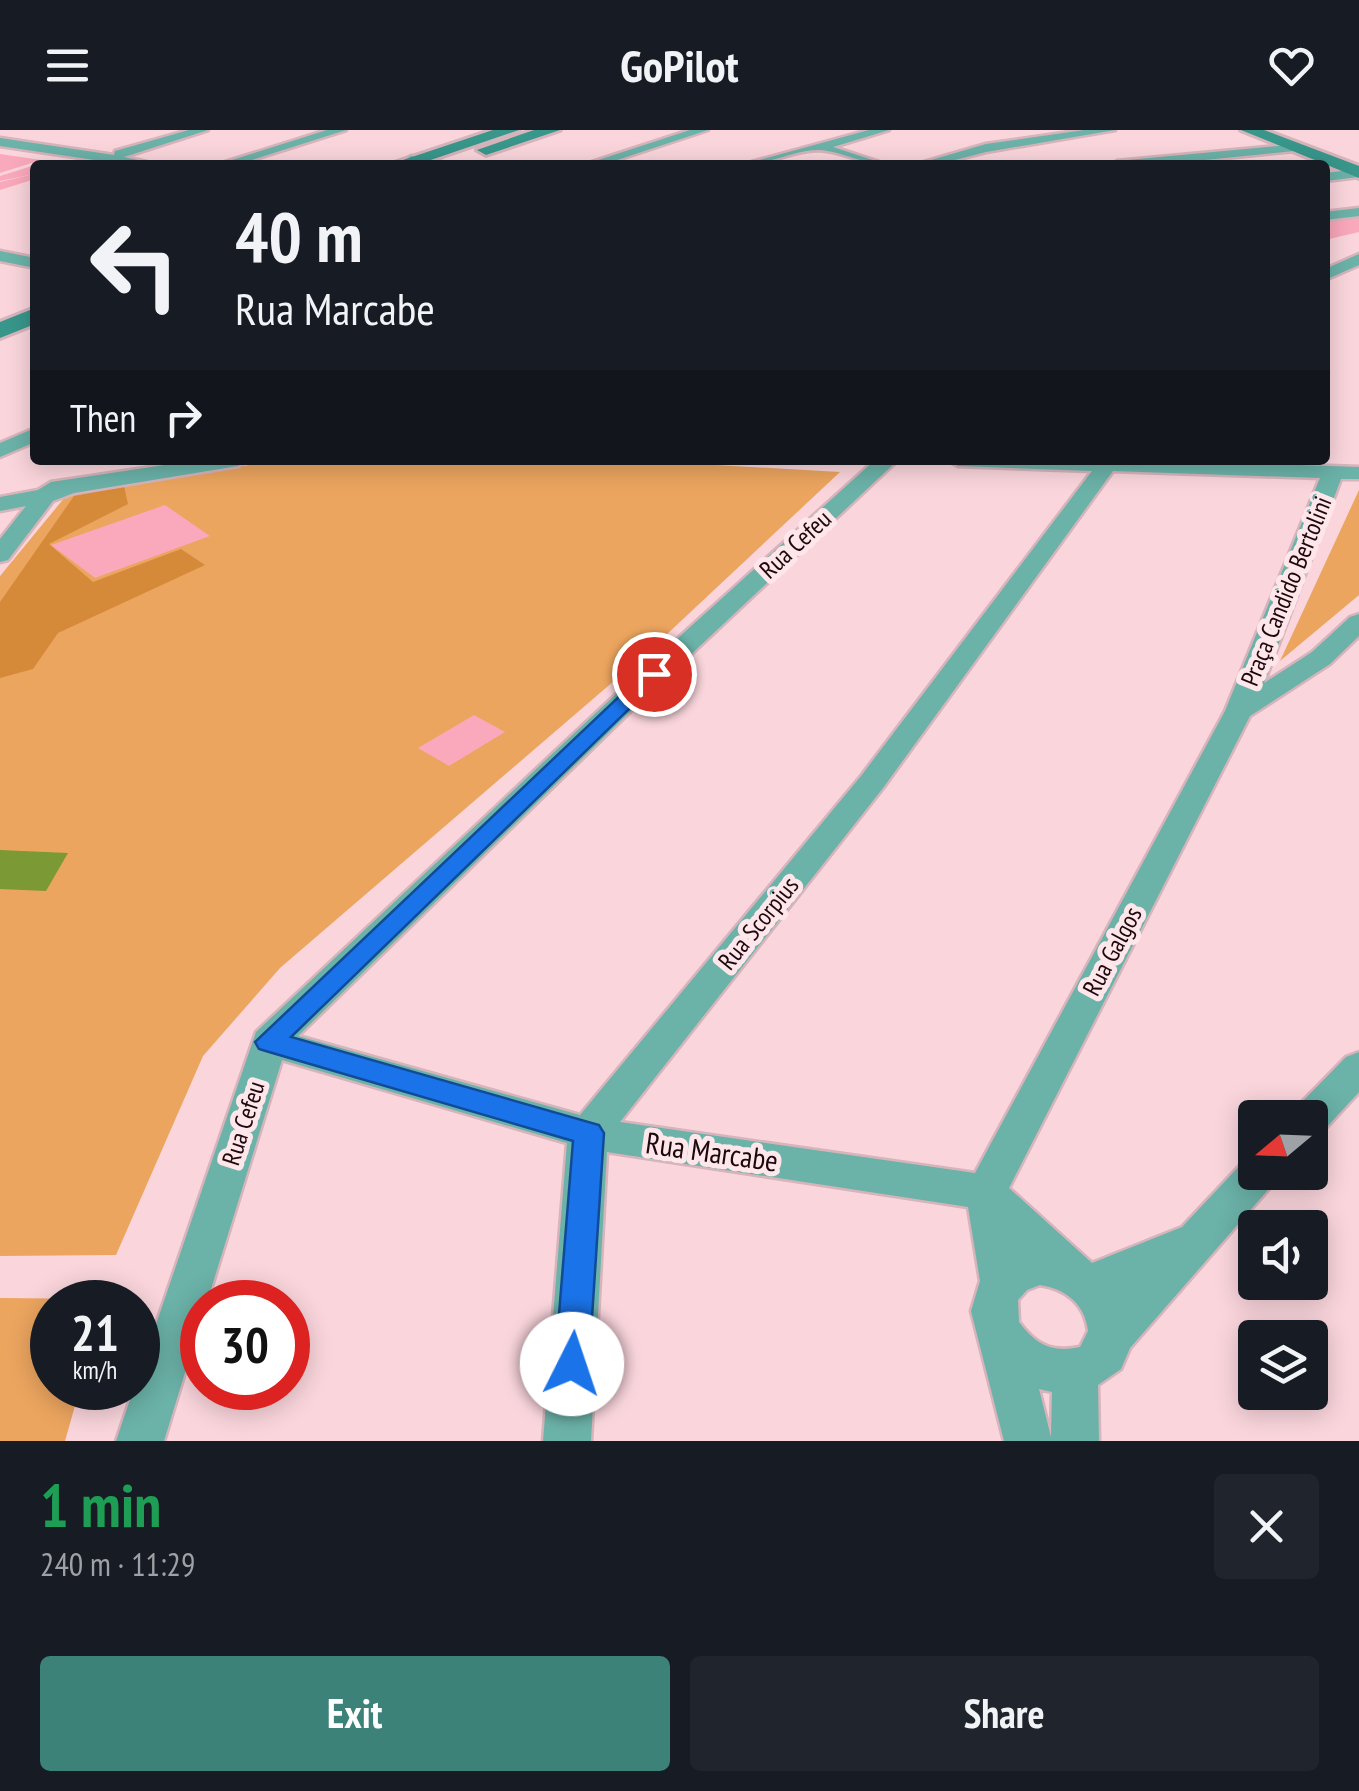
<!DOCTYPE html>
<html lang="en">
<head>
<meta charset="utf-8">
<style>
  :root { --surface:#171b24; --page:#20242c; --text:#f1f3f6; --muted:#9ea1a6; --accent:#3c8279 }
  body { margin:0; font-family:"PT Sans Narrow",sans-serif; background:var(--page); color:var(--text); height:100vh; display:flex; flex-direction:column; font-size:38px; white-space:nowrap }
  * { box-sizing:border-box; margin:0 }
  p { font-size:32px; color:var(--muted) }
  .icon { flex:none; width:55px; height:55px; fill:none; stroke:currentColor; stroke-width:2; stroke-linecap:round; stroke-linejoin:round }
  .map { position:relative; height:1311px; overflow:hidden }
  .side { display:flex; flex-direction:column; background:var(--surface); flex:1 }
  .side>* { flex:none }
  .top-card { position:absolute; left:30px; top:30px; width:1300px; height:305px; border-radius:10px; box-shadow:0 5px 25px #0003; background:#171b24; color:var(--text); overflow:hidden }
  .needle { width:65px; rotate:251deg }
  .tools { position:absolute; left:1238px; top:970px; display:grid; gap:20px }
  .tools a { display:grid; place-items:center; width:90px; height:90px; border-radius:10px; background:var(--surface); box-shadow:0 5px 25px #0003; font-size:50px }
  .speed { position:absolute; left:30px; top:1150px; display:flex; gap:20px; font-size:50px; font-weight:700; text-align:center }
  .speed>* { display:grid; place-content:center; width:130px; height:130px; border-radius:50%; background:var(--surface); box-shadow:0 5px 25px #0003; line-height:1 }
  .speed small { font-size:25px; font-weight:400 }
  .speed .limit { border:15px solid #d22; background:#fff; color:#111 }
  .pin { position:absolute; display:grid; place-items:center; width:85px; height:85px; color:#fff; margin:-42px; border:5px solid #fff; border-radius:50%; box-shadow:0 2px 10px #0007 }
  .me { position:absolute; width:110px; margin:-55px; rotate:4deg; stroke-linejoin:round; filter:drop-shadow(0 0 8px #0008) }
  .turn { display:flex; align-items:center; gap:35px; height:210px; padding:0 40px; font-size:45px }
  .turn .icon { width:130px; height:130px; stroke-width:2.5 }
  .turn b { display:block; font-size:70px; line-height:85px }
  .then { display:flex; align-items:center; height:95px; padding:0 40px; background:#0003; gap:20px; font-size:38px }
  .round { display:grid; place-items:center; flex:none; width:105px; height:105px; border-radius:10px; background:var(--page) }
  .head { display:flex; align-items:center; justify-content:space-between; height:170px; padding:0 40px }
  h1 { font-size:60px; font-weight:800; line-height:75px; color:#1e9e55 }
  .button { display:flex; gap:20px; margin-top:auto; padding:20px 40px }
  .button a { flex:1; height:115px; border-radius:10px; background:var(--accent); color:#fff; font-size:40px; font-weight:800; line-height:115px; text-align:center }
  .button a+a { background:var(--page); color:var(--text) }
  header { display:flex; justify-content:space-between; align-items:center; height:130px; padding:0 40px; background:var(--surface); font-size:45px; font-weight:800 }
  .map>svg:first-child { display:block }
</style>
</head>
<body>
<header><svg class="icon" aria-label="menu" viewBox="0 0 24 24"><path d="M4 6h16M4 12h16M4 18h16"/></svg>GoPilot<svg class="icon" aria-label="heart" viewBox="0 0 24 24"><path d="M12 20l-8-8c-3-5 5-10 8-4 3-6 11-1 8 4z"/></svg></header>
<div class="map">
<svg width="1359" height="1311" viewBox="0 0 1359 1311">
  <rect width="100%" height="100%" fill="#fad5dc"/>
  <g fill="#eca55f">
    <path d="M283,330h344l213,12 -190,178 -370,318 -77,88 -87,199 -116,1v-680l70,-85z"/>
    <path d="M1359,360v105l-79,66z"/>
    <path d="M0,1168l105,1 -1,3h-52v86h28l-15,53h-65z"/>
  </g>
  <path fill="#d58a39" d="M124,356l4,18 -79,40 44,38 88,-33 24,16 -147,68 -25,36 -33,9v-76l74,-106z"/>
  <path fill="#7b9935" d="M0,720l68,3 -22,38 -46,-2z"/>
  <g fill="#faa8bb">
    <path d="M0,24l41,6 -41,13z"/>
    <path d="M35,35v14l-35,11v-8l34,-8 -34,7v-5z"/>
    <path d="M1359,84v18l-34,8v-21z"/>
    <path d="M165,375l45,31 -115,42 -44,-33z"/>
    <path d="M474,585l31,17 -56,34 -31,-18z"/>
  </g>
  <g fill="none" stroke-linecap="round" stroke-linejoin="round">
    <g stroke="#d6b4bb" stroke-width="5">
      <g id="street">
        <path d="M189,0h19l-84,27 36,8h-32l-128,-19v-8l114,17 1,-4z"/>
        <path d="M327,0h19l-110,35h-20z"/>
        <path d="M690,0h18l-106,35h-19z"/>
        <path d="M869,0h20l-56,17 55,18c-24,0 -46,-14 -69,-15 -25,0 -51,15 -78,15z"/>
        <path d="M1084,0h31l-129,22 -51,13h-21l72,-21z"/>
        <path d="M1298,14l-4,7 -139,14h-44l6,-4z"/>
        <path d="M411,26l31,6 1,3 -36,-2 -2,-3z"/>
        <path d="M1359,39v8l-34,4v-8z"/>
        <path d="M1359,78v8l-34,4v-8z"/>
        <path d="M0,121l35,7v10l-35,-7z"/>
        <path d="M1359,124v11l-34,15v-11z"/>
        <path d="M35,298v14l-35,15v-14z"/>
        <path d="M198,330h51l-11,6 -164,27 -21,8 -45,59 -8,2v-23l26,-33 -26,5v-14l38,-7 13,-8z"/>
        <path d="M875,330h23l-263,247 -337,329 282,79 281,-339 231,-305 -134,-5 -11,-6h207l205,7v12h-18l-77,204 48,-31 38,-35 9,-3v22l-29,28 -80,52 -241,472 83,75 90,-36 63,-67 10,-4v16h24l-6,12 -143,164 -9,21 -23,16 1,56h-95l-33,-130 9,-30 -12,-74 -361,-55 -16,289h-48l24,-298 -285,-83 -75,242h-5v15l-38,124h-48l18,-53h4v-11l118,-345 359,-337zM1113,341l207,7 -95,233 -250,462 -355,-51 263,-334zM1040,1155c26,4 45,19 48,46l-8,16c-28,6 -44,-2 -61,-25l-1,-22 9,-10zM1039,1259l13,3 -1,45z"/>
        <path d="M1359,922v40l-35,38 -14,5v-17h-19l5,-10 50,-51z"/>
      </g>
    </g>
    <g stroke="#d6b4bb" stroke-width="6">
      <g id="secondary">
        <path d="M493,0h26l-103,35h-28z"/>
        <path d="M534,0h26l-74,25 -9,-5z"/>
        <path d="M1241,0h23l95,36v12z"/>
        <path d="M35,178v16l-35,14v-16z"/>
      </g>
    </g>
    <use href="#street" fill="#6bb2a8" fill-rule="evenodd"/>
    <use href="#secondary" fill="#38968b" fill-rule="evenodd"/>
  </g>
  <path fill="#1a73e8" stroke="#114b97" stroke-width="2.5" d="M654,538l10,6 -3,4 -370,359 308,88 5,8 -15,231 -5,12 -12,4 -12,-4 -5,-12 18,-223 -304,-89 -10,-3 -4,-7 392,-372z"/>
  <g text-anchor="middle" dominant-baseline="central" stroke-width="10" stroke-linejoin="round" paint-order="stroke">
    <g font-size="25" fill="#1c090e" stroke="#ffe6ea">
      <text transform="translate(795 414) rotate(-43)">Rua Cefeu</text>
      <text transform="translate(1286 461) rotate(-68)">Praça Candido Bertolini</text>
      <text transform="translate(758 793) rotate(-51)">Rua Scorpius</text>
      <text transform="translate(1112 821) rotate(-62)">Rua Galgos</text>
      <text transform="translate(243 993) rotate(-72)">Rua Cefeu</text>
    </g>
    <g font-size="30" fill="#1c090e" stroke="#ffe6ea">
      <text transform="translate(712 1021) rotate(8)">Rua Marcabe</text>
    </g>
  </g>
</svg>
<div class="tools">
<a><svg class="needle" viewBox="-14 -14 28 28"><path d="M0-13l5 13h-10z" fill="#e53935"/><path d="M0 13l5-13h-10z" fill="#9ea1a6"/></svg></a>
<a><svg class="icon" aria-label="sound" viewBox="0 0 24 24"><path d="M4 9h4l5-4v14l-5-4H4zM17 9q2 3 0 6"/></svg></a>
<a><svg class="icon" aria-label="layers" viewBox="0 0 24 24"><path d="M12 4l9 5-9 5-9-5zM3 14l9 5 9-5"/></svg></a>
</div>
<div class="speed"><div>21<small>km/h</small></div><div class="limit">30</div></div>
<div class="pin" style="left:654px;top:544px;background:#d93025"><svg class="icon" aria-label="arrive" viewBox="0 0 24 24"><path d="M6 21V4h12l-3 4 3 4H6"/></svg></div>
<svg class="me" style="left:572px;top:1234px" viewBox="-20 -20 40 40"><circle r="19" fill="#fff"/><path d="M0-13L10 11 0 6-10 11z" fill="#1a73e8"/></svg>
<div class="top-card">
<div class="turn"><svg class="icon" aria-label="left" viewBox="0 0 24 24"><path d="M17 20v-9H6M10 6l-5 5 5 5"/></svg><div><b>40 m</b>Rua Marcabe</div></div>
<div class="then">Then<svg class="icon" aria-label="right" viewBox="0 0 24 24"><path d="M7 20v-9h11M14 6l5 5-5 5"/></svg></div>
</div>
</div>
<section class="side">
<div class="head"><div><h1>1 min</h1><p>240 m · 11:29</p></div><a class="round"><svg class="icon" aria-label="close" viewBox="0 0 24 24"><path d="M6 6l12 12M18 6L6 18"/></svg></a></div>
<div class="button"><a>Exit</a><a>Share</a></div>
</section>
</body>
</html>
